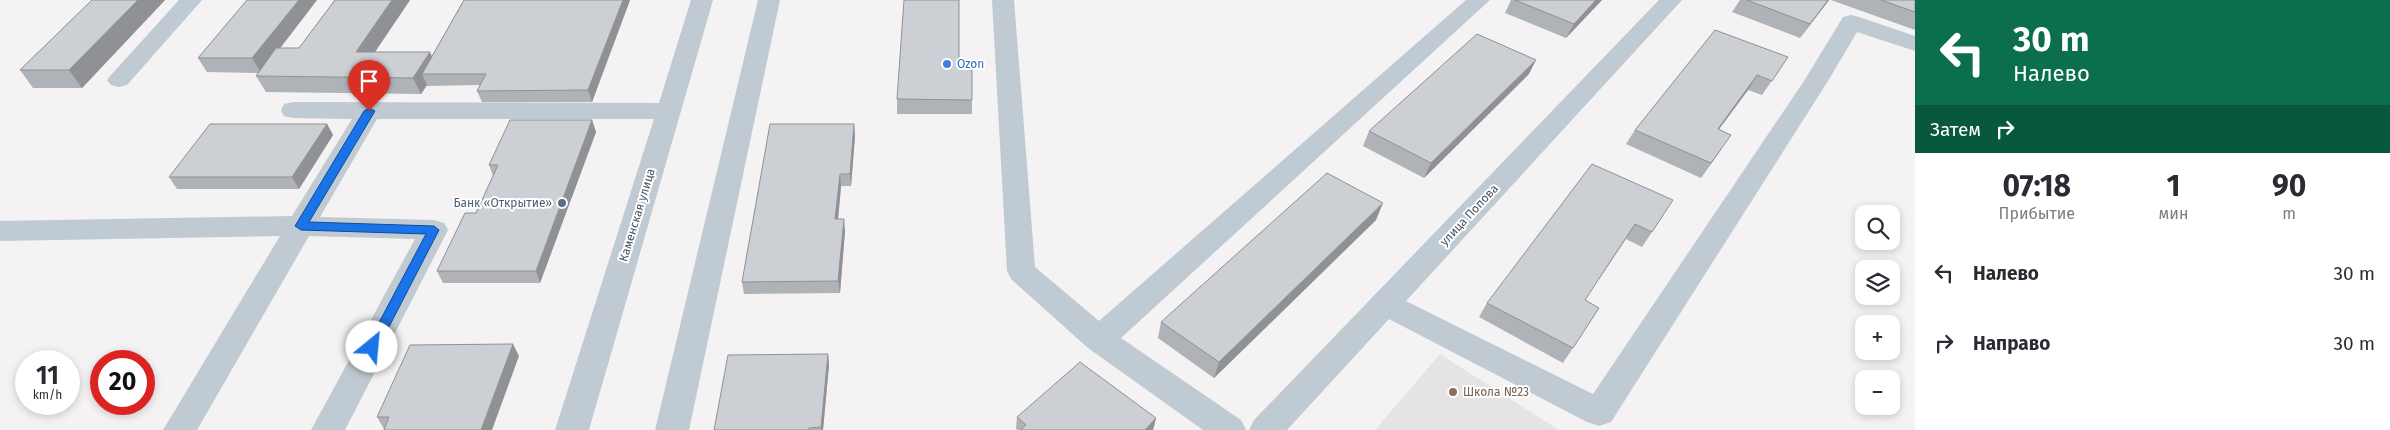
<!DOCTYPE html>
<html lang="ru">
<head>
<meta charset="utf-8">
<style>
  :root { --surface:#fff; --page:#f7f7f7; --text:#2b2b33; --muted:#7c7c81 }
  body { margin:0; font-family:"Fira Sans",sans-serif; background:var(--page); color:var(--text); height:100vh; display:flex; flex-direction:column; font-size:19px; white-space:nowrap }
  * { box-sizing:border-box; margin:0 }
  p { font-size:16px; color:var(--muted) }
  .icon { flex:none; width:28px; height:28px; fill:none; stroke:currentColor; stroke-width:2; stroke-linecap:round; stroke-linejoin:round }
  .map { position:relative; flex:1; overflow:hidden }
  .panel { display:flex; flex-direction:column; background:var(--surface); width:475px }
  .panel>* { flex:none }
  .banner { background:#0b6e4f; color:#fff; overflow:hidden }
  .tools { position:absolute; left:1855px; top:205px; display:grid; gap:10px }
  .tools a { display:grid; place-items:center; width:45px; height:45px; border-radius:10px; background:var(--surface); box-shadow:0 2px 8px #0003; font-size:25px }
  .speed { position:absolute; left:15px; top:350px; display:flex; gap:10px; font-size:25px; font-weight:700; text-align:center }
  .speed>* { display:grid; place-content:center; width:65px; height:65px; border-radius:50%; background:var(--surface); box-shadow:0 2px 8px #0003; line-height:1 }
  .speed small { font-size:12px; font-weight:400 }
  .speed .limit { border:8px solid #d22; background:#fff; color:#111 }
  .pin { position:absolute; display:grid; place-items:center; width:42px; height:42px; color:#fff; margin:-51px -21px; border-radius:50% 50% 50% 0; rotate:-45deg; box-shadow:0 0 5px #0007 }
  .pin .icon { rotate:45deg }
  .me { position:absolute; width:55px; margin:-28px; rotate:28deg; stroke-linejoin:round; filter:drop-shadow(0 0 4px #0008) }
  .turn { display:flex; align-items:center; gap:18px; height:105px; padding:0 15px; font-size:22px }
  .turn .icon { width:65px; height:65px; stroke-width:2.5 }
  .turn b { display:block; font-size:35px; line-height:42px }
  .then { display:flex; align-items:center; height:48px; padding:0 15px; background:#0003; gap:10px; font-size:19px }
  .eta { display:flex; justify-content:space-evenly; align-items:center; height:85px; text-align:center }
  .eta b { font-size:30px; font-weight:700; line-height:35px }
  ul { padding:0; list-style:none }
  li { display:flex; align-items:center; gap:15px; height:70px; padding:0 15px }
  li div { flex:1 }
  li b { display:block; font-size:19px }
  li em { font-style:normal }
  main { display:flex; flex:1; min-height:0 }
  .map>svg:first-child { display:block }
</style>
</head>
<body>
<main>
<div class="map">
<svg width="1915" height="430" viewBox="0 0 1915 430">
  <rect width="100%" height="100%" fill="#f4f2f2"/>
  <path fill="#e5e3e4" d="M1440,354l119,76h-184z"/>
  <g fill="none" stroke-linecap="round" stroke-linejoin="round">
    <g fill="#bfcad2" fill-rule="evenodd">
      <path d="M179,0h23l-75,85 -8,2 -8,-2 -4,-5 4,-5z"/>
      <path d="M691,0h22l-124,430h-34l99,-311h-277l-57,98 114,3 10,3 4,7 -103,200h-34l104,-191 -106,-3 -112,194h-34l117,-194 -280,5v-20l292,-5 60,-97 -59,-1 -9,-2 -3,-6 3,-6 9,-2 366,1z"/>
      <path d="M758,0h22l-91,430h-34z"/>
      <path d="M992,0h22l21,267 64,54 367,-321h24l-369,338 120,82 5,10h-43l-115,-82 -77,-69 -4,-8z"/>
      <path d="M1659,0h23l-276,301 187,93 211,-313 39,-64 8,-2 8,2 56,19v15l-58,-19 -29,49 -217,341 -12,4 -12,-4 -198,-103 -102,111h-38l5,-10z"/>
    </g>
  </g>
  <g fill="#afb2b6">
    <path d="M92,0h73l-83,88h-49l-13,-18z"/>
    <path d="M247,0h70l-37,48h19l36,-48h75l-35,52 57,4 32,-56h166l-38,102h-110l-5,-11 3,-6 -53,1v-1l-6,9 -155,-2 -10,-16 2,-3 -51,-1 -9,-14z"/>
    <path d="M1511,0h91l-36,38 -61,-25z"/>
    <path d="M1740,0h89l-29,38 -68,-26z"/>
    <path d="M1831,0h84v30z"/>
    <path d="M1788,57l-26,38 -14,-5 -29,39 2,21 -20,28 -75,-34 9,-14z"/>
    <path d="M959,62h13v52h-75v-15z"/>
    <path d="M1529,74l-105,104 -61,-32 6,-15z"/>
    <path d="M592,120l4,12 -56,151h-97l-6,-12 39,-58 17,-37 -4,-11z"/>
    <path d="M327,124l6,11 -34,54h-122l-8,-12z"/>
    <path d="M854,124l1,12 -4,50h-10l-3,33 7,12 -5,62 -96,1 -2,-12z"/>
    <path d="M1673,200l-31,47 -16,-8 -41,61 14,8 -36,55 -84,-46 8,-14z"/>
    <path d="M1376,220l-162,158 -56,-40 3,-16z"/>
    <path d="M828,354l1,11 -6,65h-109z"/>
    <path d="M519,356l-135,73 -7,-12z"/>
    <path d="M1017,417l139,1 -3,12h-135l-2,-1z"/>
  </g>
  <g fill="#8f9194">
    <path d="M138,0h27l-83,88 -13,-18z"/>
    <path d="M299,0h18l-56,73 -9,-15z"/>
    <path d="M392,0h18l-46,68 -8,-16z"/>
    <path d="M623,0h7l-38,102 -4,-12z"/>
    <path d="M1596,0h6l-36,38 8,-14z"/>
    <path d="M1828,0h1l-29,38 10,-14z"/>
    <path d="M430,52l7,16 -15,6 5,11 -6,9 -8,-16z"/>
    <path d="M1536,60l-7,14 -105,104 7,-15z"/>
    <path d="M1757,75l-9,15 -40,54 10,-15z"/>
    <path d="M592,120l4,12 -56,151 -4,-12z"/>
    <path d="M327,124l6,11 -34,54 -7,-12z"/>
    <path d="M854,124l1,12 -4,50 -1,-12z"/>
    <path d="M840,174l1,12 -4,45 -2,-12z"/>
    <path d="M1383,203l-7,17 -162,158 5,-16z"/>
    <path d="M844,219l1,12 -5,62 -2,-12z"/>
    <path d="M513,344l6,12 -27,74h-11z"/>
    <path d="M828,354l1,11 -6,65h-2v-3z"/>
    <path d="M1156,418l-3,12h-8z"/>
  </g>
  <g fill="#cccfd4" stroke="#8f9194">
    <path d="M92,0h46l-69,70h-49z"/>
    <path d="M247,0h52l-47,58h-54z"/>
    <path d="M335,0h57l-36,52h74l-17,26 -157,-2 20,-28h23z"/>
    <path d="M464,0h159l-35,90 -111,1 9,-17h-64z"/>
    <path d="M904,0h55v62h13v38l-75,-1z"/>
    <path d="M1515,0h81l-22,24z"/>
    <path d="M1747,0h81l-18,24z"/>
    <path d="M1881,0h34v12z"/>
    <path d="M1715,30l73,27 -16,24 -15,-6 -39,54 13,6 -20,28 -76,-33z"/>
    <path d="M1477,34l59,26 -105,103 -62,-32z"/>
    <path d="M510,120h82l-56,151h-99l28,-58h11l22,-48h-9z"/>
    <path d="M210,124h117l-35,53h-123z"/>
    <path d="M770,124h84l-4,50h-10l-5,45h9l-6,62 -96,1z"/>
    <path d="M1592,164l81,36 -21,32 -17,-8 -50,76 14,8 -26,40 -86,-45z"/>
    <path d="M1327,173l56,30 -164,159 -58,-40z"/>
    <path d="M513,344l-32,86h-97l5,-13h-12l33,-72z"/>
    <path d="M828,354l-7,73 -12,1v2h-95l14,-75z"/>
    <path d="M1080,362l76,56 -11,12h-125l6,-5 -9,-8z"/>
  </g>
  <path fill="#1a73e8" stroke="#114b97" d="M369,108l6,3 -66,111 125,4 5,4 -62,120 -5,2 -6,-5 60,-113 -125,-4 -6,-4 69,-115z"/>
  <circle fill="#3f7fe0" stroke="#fff" stroke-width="2" cx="947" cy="64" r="5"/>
  <circle fill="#5c6f8a" stroke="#fff" stroke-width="2" cx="562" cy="203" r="5"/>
  <circle fill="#8d6e63" stroke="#fff" stroke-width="2" cx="1453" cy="392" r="5"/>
  <g text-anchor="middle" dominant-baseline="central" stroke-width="4" stroke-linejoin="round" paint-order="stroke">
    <g font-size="12" fill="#366cbe" stroke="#fff" text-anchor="start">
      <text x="957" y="64">Ozon</text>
    </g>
    <g font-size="12" fill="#4e5e75" stroke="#fff" text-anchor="end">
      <text x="552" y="203">Банк «Открытие»</text>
    </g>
    <g font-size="12" fill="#485661" stroke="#fff">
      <text transform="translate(637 215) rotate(-73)">Каменская улица</text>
      <text transform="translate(1469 215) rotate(-47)">улица Попова</text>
    </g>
    <g font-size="12" fill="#785e54" stroke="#fff" text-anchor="start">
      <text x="1463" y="392">Школа №23</text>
    </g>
  </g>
</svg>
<div class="tools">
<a><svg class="icon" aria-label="search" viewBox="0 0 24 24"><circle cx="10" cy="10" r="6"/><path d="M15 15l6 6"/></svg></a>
<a><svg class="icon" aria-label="layers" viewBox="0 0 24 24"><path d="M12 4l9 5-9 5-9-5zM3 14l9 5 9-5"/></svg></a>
<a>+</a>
<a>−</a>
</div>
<div class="speed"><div>11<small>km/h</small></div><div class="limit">20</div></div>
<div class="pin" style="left:369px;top:111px;background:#d93025"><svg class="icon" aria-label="arrive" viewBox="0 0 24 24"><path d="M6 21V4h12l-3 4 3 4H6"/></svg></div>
<svg class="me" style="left:372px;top:347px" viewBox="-20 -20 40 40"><circle r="19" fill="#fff"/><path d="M0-13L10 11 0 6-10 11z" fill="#1a73e8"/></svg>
</div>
<section class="panel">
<div class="banner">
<div class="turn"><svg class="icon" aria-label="left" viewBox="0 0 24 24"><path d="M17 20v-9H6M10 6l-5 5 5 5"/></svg><div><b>30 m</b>Налево</div></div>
<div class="then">Затем<svg class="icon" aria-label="right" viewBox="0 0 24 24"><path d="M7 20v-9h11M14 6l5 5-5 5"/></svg></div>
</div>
<div class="eta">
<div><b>07:18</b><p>Прибытие</p></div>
<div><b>1</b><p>мин</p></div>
<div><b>90</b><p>m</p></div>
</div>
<ul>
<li><svg class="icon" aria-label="left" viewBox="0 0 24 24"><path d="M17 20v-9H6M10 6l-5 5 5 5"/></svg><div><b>Налево</b></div><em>30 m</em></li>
<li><svg class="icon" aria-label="right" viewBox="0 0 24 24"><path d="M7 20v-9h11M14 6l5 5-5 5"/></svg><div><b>Направо</b></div><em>30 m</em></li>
</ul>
</section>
</main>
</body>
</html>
